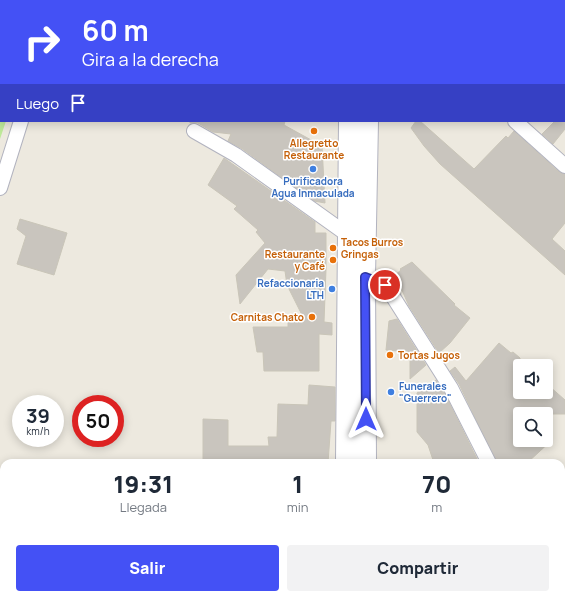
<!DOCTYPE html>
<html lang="es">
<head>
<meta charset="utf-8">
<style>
  :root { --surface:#fff; --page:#f2f2f3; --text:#1f2937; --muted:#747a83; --accent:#4451f5 }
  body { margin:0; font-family:Manrope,sans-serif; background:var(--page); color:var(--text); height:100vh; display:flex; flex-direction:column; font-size:15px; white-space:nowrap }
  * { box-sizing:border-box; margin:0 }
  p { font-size:13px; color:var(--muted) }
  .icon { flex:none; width:22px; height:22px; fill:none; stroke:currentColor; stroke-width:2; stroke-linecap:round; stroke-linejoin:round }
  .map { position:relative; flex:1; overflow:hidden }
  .side { position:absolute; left:0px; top:459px; width:565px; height:140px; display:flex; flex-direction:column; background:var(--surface); border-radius:12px 12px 0 0; box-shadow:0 2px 10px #0003 }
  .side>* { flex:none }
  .top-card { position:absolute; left:0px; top:0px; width:565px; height:122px; box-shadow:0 2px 10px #0003; background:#4451f5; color:#fff; overflow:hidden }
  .buttons { position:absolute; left:513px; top:359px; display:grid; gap:8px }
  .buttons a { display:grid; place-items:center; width:40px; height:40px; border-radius:4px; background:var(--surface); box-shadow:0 2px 10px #0003; font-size:20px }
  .speed { position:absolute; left:12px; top:395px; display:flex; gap:8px; font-size:20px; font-weight:700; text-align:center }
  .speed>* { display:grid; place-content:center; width:52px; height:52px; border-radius:50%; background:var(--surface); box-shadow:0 2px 10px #0003; line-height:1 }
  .speed small { font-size:10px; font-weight:400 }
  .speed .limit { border:6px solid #d22; background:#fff; color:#111 }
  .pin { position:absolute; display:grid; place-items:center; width:34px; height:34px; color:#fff; margin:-17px; border:2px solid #fff; border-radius:50%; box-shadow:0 1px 4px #0007 }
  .me { position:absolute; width:44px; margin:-22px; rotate:0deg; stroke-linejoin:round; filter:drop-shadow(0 0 3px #0008) }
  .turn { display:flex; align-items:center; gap:14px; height:84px; padding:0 16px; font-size:18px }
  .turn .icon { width:52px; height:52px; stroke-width:2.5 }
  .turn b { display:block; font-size:28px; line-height:34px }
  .then { display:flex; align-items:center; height:38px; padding:0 16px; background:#0003; gap:8px; font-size:15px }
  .eta { display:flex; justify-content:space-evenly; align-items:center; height:68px; text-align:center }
  .eta b { font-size:24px; font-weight:800; line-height:28px }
  .primary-button { display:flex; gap:8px; margin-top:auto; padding:8px 16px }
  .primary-button a { flex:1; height:46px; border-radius:4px; background:var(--accent); color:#fff; font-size:16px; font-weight:800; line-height:46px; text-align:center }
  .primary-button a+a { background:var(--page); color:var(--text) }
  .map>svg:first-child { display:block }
</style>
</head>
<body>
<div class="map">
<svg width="565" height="599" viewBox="0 0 565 599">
  <rect width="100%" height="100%" fill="#ede9df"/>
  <path fill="#bee999" d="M0,0h46l-45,1v120h5l-6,18z"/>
  <g fill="#c9c5be" stroke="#c9c5b8">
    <path d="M190,121h95l-1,4 38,21 3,57 -11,-2 -73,-53 -13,-7 3,-7 -18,-2 -15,-9h-8z"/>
    <path d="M416,121h4l54,48 32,-33 2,2 6,-7 45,41 6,2v49l-13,16 13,12v24l-125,-111 -16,-18 -13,-18z"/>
    <path d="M555,121h10v8l-12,15 -11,-10z"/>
    <path d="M224,158l91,64v11h11v36l-2,53 8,1v12l-13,-1v37h-55l-1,-19h-6l-4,-25h35v-9l16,1 -17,-34 -2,-14 -17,-2 -28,35 -4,-29 29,-32 -9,-11 2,-2 -24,-21 3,-3 -29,-21z"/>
    <path d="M20,219l47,14 -13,42 -37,-11 9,-28 -9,-7z"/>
    <path d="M412,262l43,42 -1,1 16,13 -20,25 -11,10 -30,-47 -8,-18 -8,-11 8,-7 -1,-1z"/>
    <path d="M397,319l29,46 -16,14v-27l-24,-2 3,-29z"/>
    <path d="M499,343l12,10 2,-1 7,6v34h26v-2l3,-4 16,14v14h-45v26h32l-25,23h-30l-38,-79 -9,-13 5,-4 11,14z"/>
    <path d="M436,380l8,12 35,71h-45l-6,-18 -11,-13v-39z"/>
    <path d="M309,385l26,2v34h-4l-3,42h-125v-44l25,1v26h41l-1,-9h9l1,-33 30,1z"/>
  </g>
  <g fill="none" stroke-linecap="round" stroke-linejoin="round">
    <g stroke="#b2b3bf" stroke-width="9">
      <path id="service" d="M221,595v4"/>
    </g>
    <g stroke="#b2b3bf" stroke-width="16">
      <g id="minor">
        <path d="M382,0l1,1"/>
        <path d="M55,1v-1"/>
        <path d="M0,41h1"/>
        <path d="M515,121l50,45"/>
        <path d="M194,131l42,24 112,80"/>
        <path d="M0,188l21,-67"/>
        <path d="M357,274c13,4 25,8 33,18l61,96 38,75"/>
        <path d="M561,527l4,1"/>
      </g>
    </g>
    <g stroke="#b2b3bf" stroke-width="22">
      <g id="secondary">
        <path d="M349,1v-1"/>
        <path d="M369,1l1,-1"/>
        <path d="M346,463l3,-342"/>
        <path d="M366,463l-1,-186 3,-156"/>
        <path d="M345,599v-4"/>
        <path d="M367,599v-4"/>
      </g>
    </g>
    <use href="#service" stroke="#fff" stroke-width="7"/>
    <use href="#minor" stroke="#fff" stroke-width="14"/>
    <use href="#secondary" stroke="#fff" stroke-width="20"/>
  </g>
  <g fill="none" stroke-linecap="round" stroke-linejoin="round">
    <g stroke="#2c359f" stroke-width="10">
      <path id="route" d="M366,419l-1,-142 20,8"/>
    </g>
    <use href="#route" stroke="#4451f5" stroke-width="7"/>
  </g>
  <g fill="#e8710a" stroke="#fff" stroke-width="1.5">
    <circle cx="314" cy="131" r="4"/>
    <circle cx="333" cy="248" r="4"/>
    <circle cx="333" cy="260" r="4"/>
    <circle cx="312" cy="317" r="4"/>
    <circle cx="390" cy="355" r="4"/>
  </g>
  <g fill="#3f7fe0" stroke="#fff" stroke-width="1.5">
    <circle cx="313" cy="169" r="4"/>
    <circle cx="332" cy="289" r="4"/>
    <circle cx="391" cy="392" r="4"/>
  </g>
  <g text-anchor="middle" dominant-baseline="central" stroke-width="3" stroke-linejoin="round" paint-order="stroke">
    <g font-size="10" font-weight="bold" fill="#c56008" stroke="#fff" text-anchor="start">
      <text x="314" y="143" text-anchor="middle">Allegretto<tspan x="314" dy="12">Restaurante</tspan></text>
      <text x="341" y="242">Tacos Burros<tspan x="341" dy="12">Gringas</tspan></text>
      <text x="325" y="254" text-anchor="end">Restaurante<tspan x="325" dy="12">y Café</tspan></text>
      <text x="304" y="317" text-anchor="end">Carnitas Chato</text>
      <text x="398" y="355">Tortas Jugos</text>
    </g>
    <g font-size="10" font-weight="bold" fill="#366cbe" stroke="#fff">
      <text x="313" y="181">Purificadora<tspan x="313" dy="12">Agua Inmaculada</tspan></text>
      <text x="324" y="283" text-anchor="end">Refaccionaria<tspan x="324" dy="12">LTH</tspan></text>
      <text x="399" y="386" text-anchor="start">Funerales<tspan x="399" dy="12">"Guerrero"</tspan></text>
    </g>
  </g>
</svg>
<div class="buttons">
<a><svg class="icon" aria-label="sound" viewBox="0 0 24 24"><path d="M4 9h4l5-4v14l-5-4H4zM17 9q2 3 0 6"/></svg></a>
<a><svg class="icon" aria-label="search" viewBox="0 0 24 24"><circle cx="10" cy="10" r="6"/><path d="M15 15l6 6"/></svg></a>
</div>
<div class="speed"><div>39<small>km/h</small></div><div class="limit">50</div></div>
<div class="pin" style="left:385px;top:285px;background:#d93025"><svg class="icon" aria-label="arrive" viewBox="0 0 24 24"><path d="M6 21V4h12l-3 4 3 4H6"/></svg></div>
<svg class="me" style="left:366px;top:419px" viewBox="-20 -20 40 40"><path d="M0-17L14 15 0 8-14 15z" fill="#4451f5" stroke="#fff" stroke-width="4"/></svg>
<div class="top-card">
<div class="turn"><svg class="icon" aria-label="right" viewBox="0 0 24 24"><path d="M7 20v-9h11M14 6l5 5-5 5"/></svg><div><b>60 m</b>Gira a la derecha</div></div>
<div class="then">Luego<svg class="icon" aria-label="arrive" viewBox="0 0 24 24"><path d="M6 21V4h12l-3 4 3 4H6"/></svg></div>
</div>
<section class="side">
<div class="eta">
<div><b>19:31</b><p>Llegada</p></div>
<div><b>1</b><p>min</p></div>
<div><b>70</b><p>m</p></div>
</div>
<div class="primary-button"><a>Salir</a><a>Compartir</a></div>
</section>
</div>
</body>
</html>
